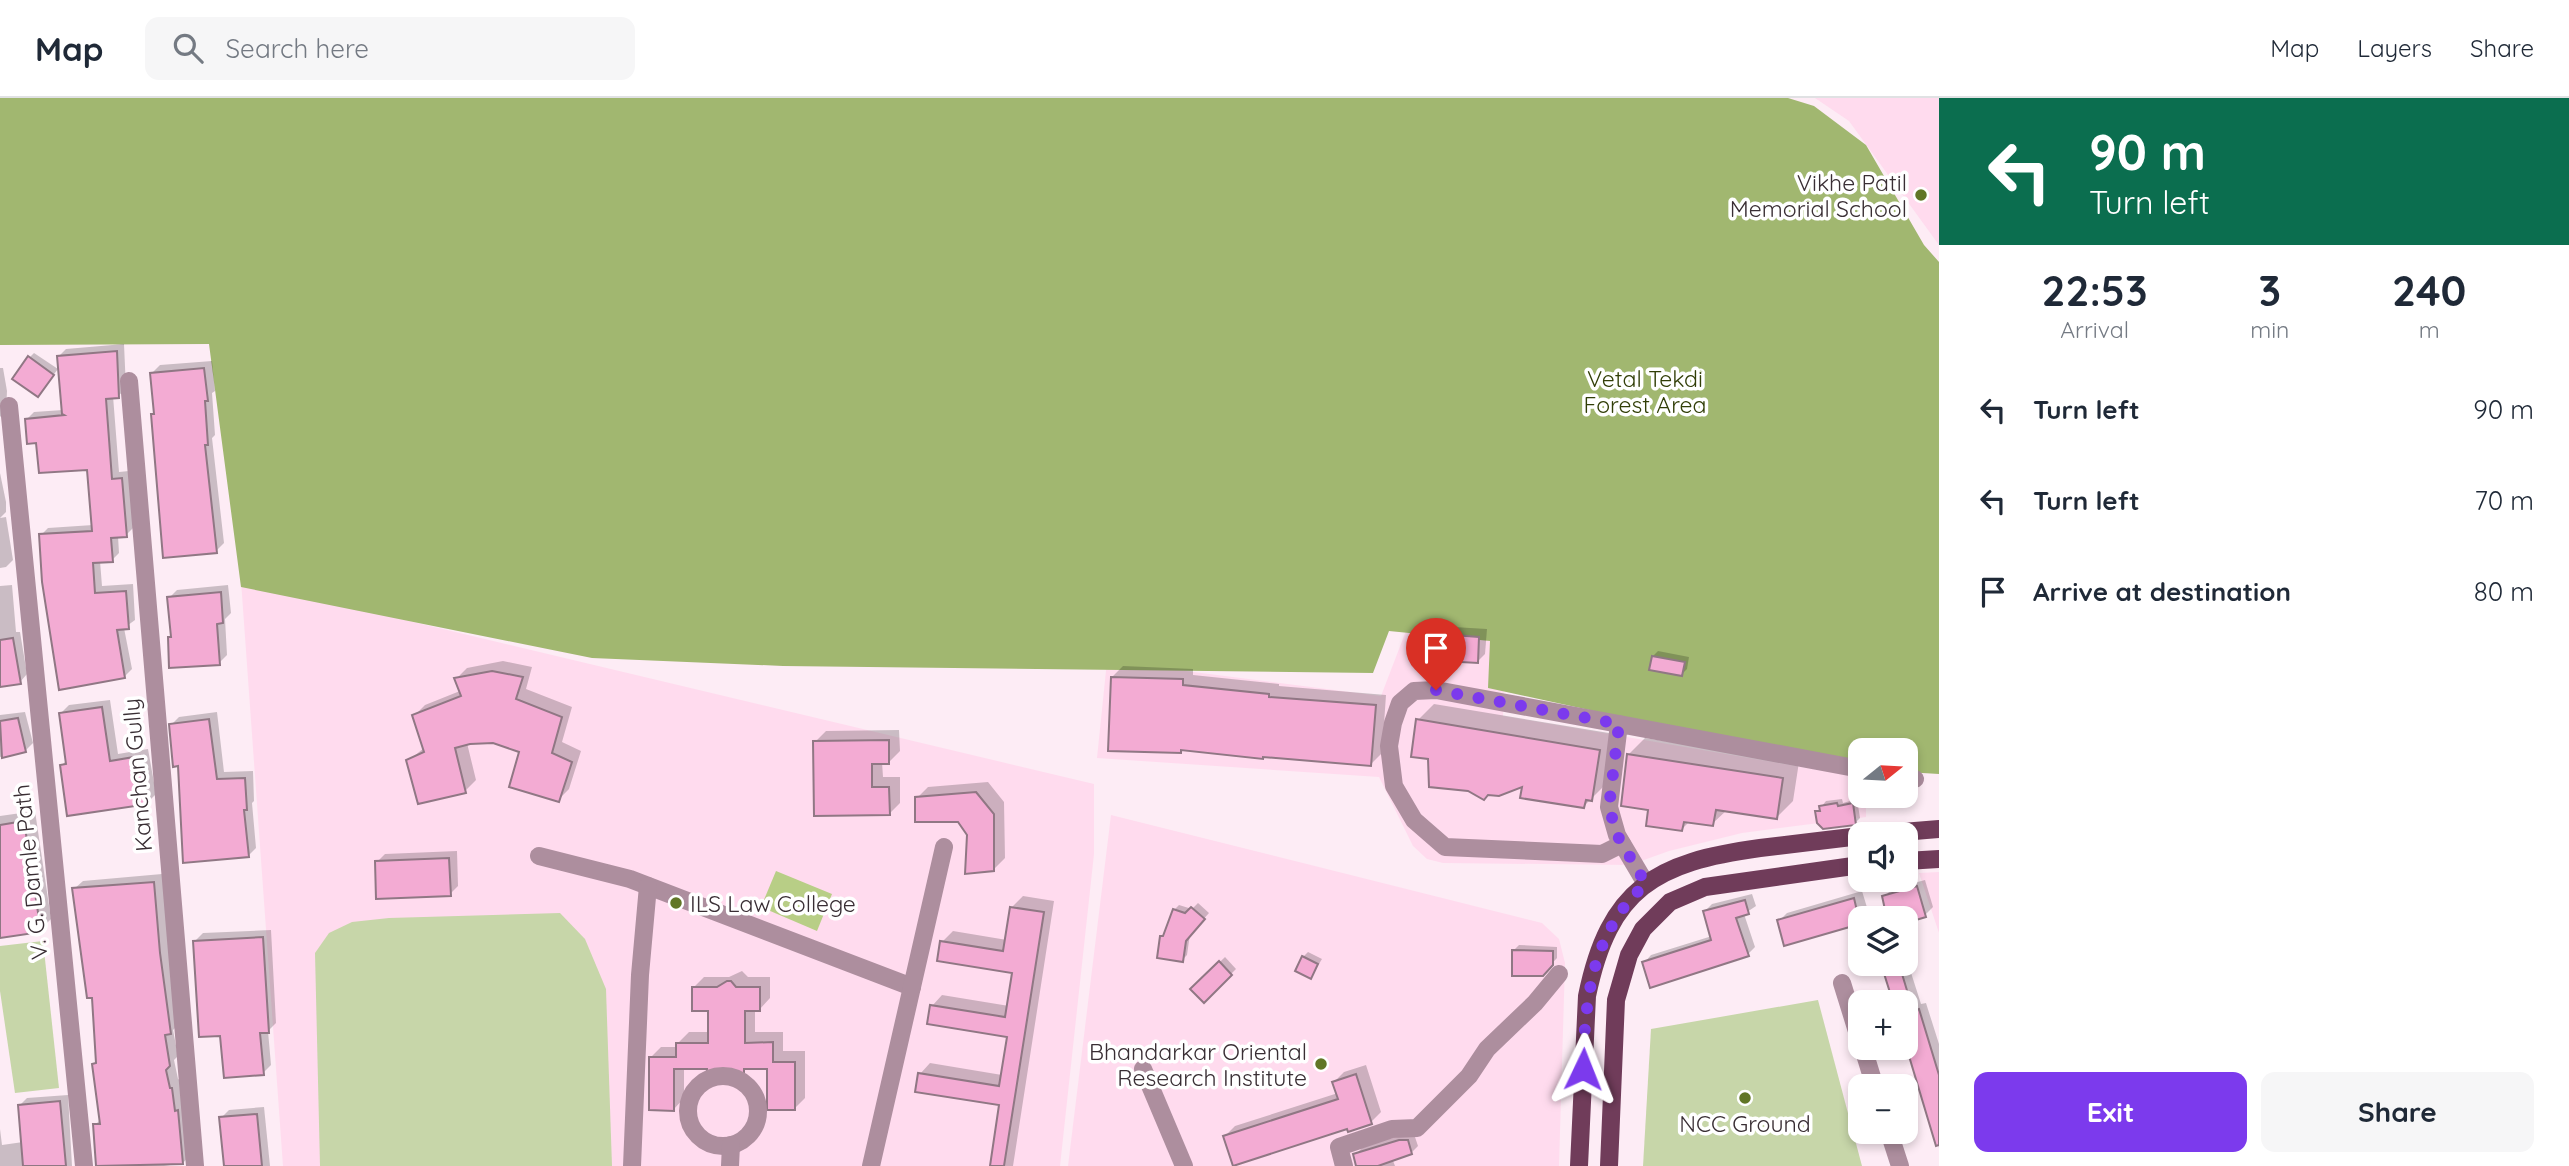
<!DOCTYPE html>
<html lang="en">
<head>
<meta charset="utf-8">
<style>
  :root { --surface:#fff; --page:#f6f6f7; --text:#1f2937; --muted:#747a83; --line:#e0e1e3; --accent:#7c3aed }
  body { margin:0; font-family:Quicksand,sans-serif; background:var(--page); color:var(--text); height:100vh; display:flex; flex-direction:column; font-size:26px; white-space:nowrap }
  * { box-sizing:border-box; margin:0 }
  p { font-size:23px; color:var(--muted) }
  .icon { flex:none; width:38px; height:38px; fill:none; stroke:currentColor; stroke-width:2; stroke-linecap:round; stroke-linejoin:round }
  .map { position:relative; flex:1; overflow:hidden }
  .panel { display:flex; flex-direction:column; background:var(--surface); width:630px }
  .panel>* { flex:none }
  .top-card { background:#0b6e4f; color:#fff; overflow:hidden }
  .needle { width:46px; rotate:72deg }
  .buttons { position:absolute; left:1848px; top:640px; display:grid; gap:14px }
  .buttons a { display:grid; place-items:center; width:70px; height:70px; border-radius:14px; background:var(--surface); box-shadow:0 4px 10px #0003; font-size:35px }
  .pin { position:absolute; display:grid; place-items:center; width:60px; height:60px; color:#fff; margin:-72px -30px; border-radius:50% 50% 50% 0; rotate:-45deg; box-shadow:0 0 7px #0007 }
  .pin .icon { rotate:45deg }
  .me { position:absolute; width:77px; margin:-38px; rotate:2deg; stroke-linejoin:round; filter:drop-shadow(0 0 5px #0008) }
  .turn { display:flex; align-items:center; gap:24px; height:147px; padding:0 35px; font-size:32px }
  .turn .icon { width:91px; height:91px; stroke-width:2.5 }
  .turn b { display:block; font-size:49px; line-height:60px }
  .eta { display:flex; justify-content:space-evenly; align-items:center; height:119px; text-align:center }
  .eta b { font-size:42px; font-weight:700; line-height:49px }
  .primary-button { display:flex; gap:14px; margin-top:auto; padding:14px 35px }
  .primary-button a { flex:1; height:80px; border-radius:14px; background:var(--accent); color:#fff; font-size:28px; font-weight:700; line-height:80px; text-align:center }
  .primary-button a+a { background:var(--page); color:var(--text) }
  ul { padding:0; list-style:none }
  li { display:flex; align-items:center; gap:21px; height:91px; padding:0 35px }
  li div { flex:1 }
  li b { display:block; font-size:26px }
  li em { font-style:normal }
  header { display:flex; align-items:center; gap:42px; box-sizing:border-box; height:98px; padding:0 35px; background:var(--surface); border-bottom:2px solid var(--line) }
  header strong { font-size:33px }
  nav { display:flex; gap:38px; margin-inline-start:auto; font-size:24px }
  .search { width:490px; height:63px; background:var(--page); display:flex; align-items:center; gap:18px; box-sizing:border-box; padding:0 24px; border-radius:14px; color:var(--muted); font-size:26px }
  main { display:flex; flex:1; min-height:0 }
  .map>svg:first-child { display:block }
</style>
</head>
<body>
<header>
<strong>Map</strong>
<div class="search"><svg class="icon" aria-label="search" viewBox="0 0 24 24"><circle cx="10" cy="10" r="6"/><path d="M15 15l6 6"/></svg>Search here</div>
<nav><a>Map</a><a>Layers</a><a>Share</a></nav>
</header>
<main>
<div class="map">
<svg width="1939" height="1068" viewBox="0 0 1939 1068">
  <rect width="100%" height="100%" fill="#fdecf5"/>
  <g fill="#ffdbee">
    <path d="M1815,0h124v147l-90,-124z"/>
    <path d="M241,483l853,203v70l-34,312h-777z"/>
    <path d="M1409,525l96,11 -2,82 357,61v19h6v21l-124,16 -73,18 -39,14 -187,-2 -16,-4 -14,-13 -34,-69 -282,-19 10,-97 274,35z"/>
    <path d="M1111,717l431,108 17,16 6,24 -6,203h-491z"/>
    <path d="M1939,774v61l-20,-60z"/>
  </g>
  <g fill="#c7d6a9">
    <path d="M560,815l25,26 21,50 6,177h-292l-5,-213 14,-20 23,-11 37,-4z"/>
    <path d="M43,843l16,147 -44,5 -15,-102v-45z"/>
    <path d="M1818,902l44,166h-219l8,-137z"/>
  </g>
  <path fill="#a1b770" d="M0,0h1788l26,8 52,39 58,100 15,17v512l-33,-2v-21h-46v18l-372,-81 2,-47 -101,-10 -16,42 -590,-7 -191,-8 -351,-71 -32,-243 -209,1z"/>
  <path fill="#b8ce86" d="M776,773l56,23 -15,37 -56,-24z"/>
  <g fill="#0003">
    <path d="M124,246l2,45 -8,7h-5l6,76 10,-1 4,57 -7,7 -8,1 1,17 -7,7 -12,1 2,25 31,-2 2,36 -11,8 8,41 -8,8 -83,-142 7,-7 45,-3 -4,-57 -51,-26 -11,-23 7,-7 29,-2 -4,-54 7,-7z"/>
    <path d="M34,255l24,16 -20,26 -9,-37z"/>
    <path d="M212,263l3,30 -3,2 3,42 -3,3 12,105 -8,8 -63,-137 3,-2 -4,-39 8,-8z"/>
    <path d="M0,270h3l4,23 -1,20 -6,6z"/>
    <path d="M0,375l6,29v10l-6,6z"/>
    <path d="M6,419l7,43 -7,7 -6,1v-50z"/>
    <path d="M12,487l4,47h4l7,42 -7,8 -20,3v-99z"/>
    <path d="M228,487l3,28 -6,6 2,36 -8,8 -50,-26 4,-3 -4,-36 8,-8z"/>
    <path d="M1437,528l50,3 -2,25 -8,8 -48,-28z"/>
    <path d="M1658,553l31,6 -2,12 -5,5 -29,-18z"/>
    <path d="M503,563l29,6 -6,22 46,18 -10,35 19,9 -12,38 -11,11 -36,-50 -28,-9 -27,2 9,37 -11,11 -57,-30 16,-13 -10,-32 11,-11 35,-14 -4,-12 11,-11z"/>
    <path d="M1123,568l70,3v6l86,9v2l107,9 -4,58 -11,11 -188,-15 -3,3 -68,-75z"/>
    <path d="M110,602l8,54 30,-5 8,45 -8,8 -87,-36 6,-6 -6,-47 8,-8z"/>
    <path d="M1434,606l181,30 -8,49 -23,23 -60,-22 -94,-26 -12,-38z"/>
    <path d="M25,614l8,31 -8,8 -25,6v-42z"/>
    <path d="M217,614l7,60 29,-1 1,30 -2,2 4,45 -8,8 -69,-92 -8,-39 8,-8z"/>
    <path d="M899,632l1,21 -11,11h-7l1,15h17v26l-11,11 -74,-72 11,-11z"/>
    <path d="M1645,640l154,24 -6,39 -16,16 -50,-7 -15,14 -22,-3 -8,8 -32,-20 -22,-54z"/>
    <path d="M988,684l16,20 1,56 -11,11 -35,-49 -42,-22 11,-11z"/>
    <path d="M1842,701l1,4 14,-4 3,19 -5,5 -38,-11 9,-11z"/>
    <path d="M35,713l16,108 -11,11 -40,6v-120z"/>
    <path d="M457,753l1,35 -8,8 -73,-32 8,-8z"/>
    <path d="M162,776l17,150 -6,6 5,26 -4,4 4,19 2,1 11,74 -8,9 -19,3h-66l-3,-41 7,-7 -8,-53 4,-4 -4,-65 -20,-107 9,-8z"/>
    <path d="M1925,782l8,27 -8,8 -19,6 -22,-24 8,-8z"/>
    <path d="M1862,793l7,23 -5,5h-4v3l-75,22 -6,-23 8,-8z"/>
    <path d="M1752,796l4,12 -12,8 11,33 -7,7 -104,9 7,-8 61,-19 -7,-25 7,-7z"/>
    <path d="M1023,798l31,5 -41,265h-22l10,-62 -81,-30 10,-11 72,12 7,-40 -77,-29 10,-11 67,11 5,-34 -72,-30 11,-11 54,9 5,-33z"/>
    <path d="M1198,805l11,10 -19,21 -3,21 -5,5 -20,-24 4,-3 8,-23 5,-5 13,4z"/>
    <path d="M271,832l5,93 -8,8 3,34 -8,8 -41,-39 -27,-93 8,-8z"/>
    <path d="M1519,847l38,2v11l-15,16 -28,-24z"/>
    <path d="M1308,854l14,7 -11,18 -8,-20z"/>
    <path d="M1225,859l11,12 -32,32 -12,-12z"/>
    <path d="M1906,859l15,47 5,-1 13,41v104l-33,-107v-38h-12l-12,-39h24z"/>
    <path d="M742,873l6,6h22v21l-10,11h-5v23h28v19h22v47l-11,11 -25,-42h-22l-4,4 -35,-4h-24v31l-10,11 -24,-51 11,-11h17v-4l11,-11h20v-23l-16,-21 11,-11h25z"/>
    <path d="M1366,967l15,47 -10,10 -23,4 -123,10 10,-10 103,-33 -4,-11 10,-10z"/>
    <path d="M68,997l4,71h-72v-37l2,16 21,-3 -4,-36 8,-8z"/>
    <path d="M264,1009l6,59h-45l-4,-48 8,-8z"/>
    <path d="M1414,1036l4,12 -7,7 -19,5 3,8h-37l-3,-11 7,-7 26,-9z"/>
  </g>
  <g fill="#f3abd3" stroke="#907784" stroke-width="2">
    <path d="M117,253l2,47 -13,1 6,80 10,-1 5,59 -16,1 2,24 -20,1 2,30 31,-2 3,38 -12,1 8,48 -66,12 -17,-108 -3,-48 53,-3 -5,-61 -48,3 -3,-30 -9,1 -2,-25 39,-4 -2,-1 -5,-58z"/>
    <path d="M28,258l26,19 -16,22 -26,-18z"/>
    <path d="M204,270l4,33h-3l3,44h-3l12,108 -54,5 -12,-144h3l-4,-41z"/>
    <path d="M221,494l2,31 -6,1 3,41 -51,3 -1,-31h3l-4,-40z"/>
    <path d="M1427,535l52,4 -1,26 -53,-3z"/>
    <path d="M13,540l8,46 -21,3v-47z"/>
    <path d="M1652,558l33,6 -3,14 -33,-6z"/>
    <path d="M492,573l31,6 -7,22 46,18 -10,36 20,9 -13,40 -50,-15 10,-35 -26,-9 -23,1 -15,4 11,45 -48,11 -12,-44 18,-8 -12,-37 49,-19 -7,-18z"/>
    <path d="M1111,579l72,2v6l86,9v3l107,8 -5,61 -108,-9v2l-82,-9v3l-73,-2z"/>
    <path d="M102,609l8,54 30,-5 9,48 -82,12 -7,-51 6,-1 -7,-51z"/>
    <path d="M18,620l8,34 -24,6 -2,-37z"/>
    <path d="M209,621l8,60 28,-1 2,32h-3l5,47 -66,6 -5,-97 -5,1 -4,-43z"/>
    <path d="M1416,621l184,31 -8,51 -6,-1 -2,8 -64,-10 2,-11 -23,9 -11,-1 -4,5 -16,-9 -39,-4 -1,-28 -17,-2z"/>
    <path d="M889,642v24h-17v23h17l1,28 -76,1 -1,-75z"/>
    <path d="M1627,656l156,24 -6,41 -61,-9 -3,16 -29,-4 -2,9 -36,-5 2,-16 -27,-4z"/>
    <path d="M976,694l18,22v57l-29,3 2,-39 -9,-13h-43v-25z"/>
    <path d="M1837,705l1,3 15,-3 3,22 -33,4 -6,-6 -2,-12h5l-1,-5z"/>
    <path d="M24,723l17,111 -41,6v-113z"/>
    <path d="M449,760l2,38 -75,3 -1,-38z"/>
    <path d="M154,784l6,71 11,81 -6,1 5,31 -4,4 4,18h2l3,23 3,-1 5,54 -87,2 -3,-42h7l-8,-60 4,-1 -4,-65h-5l-15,-110z"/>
    <path d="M1917,788l9,31 -20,6v-4h-19l-5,-23z"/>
    <path d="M1854,800l6,26 -76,22 -7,-26z"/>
    <path d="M1745,802l4,14 -13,4 13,38 -99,32 -8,-26 69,-22 -8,-29z"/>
    <path d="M1010,809l34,5 -40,254h-14l9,-61 -84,-13 3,-19 81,13 8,-49 -80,-13 3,-19 75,12 7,-44 -75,-12 3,-20 63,10z"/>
    <path d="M1191,809l14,12 -19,22 -3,21 -26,-4 3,-22h3l10,-27 12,4z"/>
    <path d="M263,839l6,96h-9l4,42 -40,3 -4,-42 -21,1 -6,-96z"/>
    <path d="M1512,852l41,1v14l-10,11h-31z"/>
    <path d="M1302,858l16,8 -7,15 -16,-8z"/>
    <path d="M1219,863l13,14 -28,28 -14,-14z"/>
    <path d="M1881,866h18l10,33 -16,5z"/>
    <path d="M727,883h4l5,6h24v24h-15v32l28,-1v20h22v48h-28v-41h-23v4h-37v-4h-33v42l-25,-1v-53h27v-14h32v-32h-16v-24h25z"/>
    <path d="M1919,911l20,66v70l-3,1 -30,-100v-33z"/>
    <path d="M1356,976l16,50 -24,8 -1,-3 -114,37 -10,-30 115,-37 -6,-17z"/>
    <path d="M60,1003l6,65h-43l-5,-61z"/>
    <path d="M257,1016l5,52h-38l-5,-49z"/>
    <path d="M1399,1042h9l4,14 -34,12h-22l-3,-12z"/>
  </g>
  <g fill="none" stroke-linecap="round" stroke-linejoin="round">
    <g stroke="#ad8e9e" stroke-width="18">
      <path d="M129,283l66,785"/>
      <path d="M9,308l75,760"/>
      <path d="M1619,626l-183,-34 -22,1 -14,12 -7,20 -4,23 5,40 20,34 31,27 157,7 20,-10"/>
      <path d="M1906,679l9,2"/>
      <path d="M539,758l91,23 282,108"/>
      <path d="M1646,786l-29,-49 -8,-28 10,-83 241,45"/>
      <path d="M1842,885l18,58"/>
      <path d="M1863,950l12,39"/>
      <path d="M1143,971l41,97"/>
      <circle cx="723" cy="1013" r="35"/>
      <path d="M1889,1034l11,34"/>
      <path d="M632,1068l8,-191 8,-89"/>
      <path d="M730,1068l1,-21"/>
      <path d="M871,1068l73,-319"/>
      <path d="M1344,1068l-5,-19 53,-18 25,-1 52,-52 18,-27 48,-46 24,-29"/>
    </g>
    <g stroke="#703c5a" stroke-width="18">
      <path d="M1866,737l73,-6"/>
      <path d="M1906,763l33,-2"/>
      <path d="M1579,1068l8,-170c22,-108 69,-134 173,-148 33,-4 67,-8 100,-12"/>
      <path d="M1609,1068l7,-166 13,-45 14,-26 27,-27 35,-15 155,-22"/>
    </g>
  </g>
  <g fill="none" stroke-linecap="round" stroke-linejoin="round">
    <path stroke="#7c3aed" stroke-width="12" stroke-dasharray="0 21.6" d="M1436,592l183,34 -10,83 8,28 29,49c-55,48 -61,116 -63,185"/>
  </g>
  <g fill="#617626" stroke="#fff" stroke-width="2.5">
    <circle cx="1921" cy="97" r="7"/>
    <circle cx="676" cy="805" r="7"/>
    <circle cx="1321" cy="966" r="7"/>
    <circle cx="1745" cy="1000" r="7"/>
  </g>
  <g text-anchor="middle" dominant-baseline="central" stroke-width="7" stroke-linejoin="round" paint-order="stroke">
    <g font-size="23" fill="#392e34" stroke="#fff" text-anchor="end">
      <text x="1907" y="84">Vikhe Patil<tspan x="1907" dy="26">Memorial School</tspan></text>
      <text x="690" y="805" text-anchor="start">ILS Law College</text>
      <text x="1307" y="953">Bhandarkar Oriental<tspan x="1307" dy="26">Research Institute</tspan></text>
      <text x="1745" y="1025" text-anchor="middle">NCC Ground</text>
    </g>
    <g font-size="23" fill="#313e07" stroke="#fff">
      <text x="1645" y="280">Vetal Tekdi<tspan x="1645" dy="26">Forest Area</tspan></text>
    </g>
    <g font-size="23" fill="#392e34" stroke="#fff">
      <text transform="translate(137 677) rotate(-95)">Kanchan Gully</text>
      <text transform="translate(30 774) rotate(-96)">V. G. Damle Path</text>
    </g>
  </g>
</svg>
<div class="buttons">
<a><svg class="needle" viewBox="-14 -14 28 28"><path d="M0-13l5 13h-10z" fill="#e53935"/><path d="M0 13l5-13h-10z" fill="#747a83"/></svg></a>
<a><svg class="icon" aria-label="sound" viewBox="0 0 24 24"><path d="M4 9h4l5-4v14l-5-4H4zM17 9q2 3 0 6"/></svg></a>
<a><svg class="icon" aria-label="layers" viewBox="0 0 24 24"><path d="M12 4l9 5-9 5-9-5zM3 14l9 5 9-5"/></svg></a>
<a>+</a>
<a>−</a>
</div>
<div class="pin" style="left:1436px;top:592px;background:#d93025"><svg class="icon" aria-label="arrive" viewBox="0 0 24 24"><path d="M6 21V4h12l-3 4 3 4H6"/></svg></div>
<svg class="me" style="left:1583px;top:971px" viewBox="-20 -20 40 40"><path d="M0-17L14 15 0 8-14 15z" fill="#7c3aed" stroke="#fff" stroke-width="4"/></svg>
</div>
<section class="panel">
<div class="top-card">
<div class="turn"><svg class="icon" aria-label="left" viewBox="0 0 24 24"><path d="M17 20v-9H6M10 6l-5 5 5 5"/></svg><div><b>90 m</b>Turn left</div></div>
</div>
<div class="eta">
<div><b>22:53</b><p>Arrival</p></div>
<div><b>3</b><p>min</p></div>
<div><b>240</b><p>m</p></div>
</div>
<ul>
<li><svg class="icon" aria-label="left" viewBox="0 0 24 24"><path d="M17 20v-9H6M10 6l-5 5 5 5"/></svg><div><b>Turn left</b></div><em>90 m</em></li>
<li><svg class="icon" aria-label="left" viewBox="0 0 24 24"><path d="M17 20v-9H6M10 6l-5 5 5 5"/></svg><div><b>Turn left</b></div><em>70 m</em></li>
<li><svg class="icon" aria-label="arrive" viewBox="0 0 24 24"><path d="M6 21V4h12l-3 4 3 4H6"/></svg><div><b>Arrive at destination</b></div><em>80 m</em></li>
</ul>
<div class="primary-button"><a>Exit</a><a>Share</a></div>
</section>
</main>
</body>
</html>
